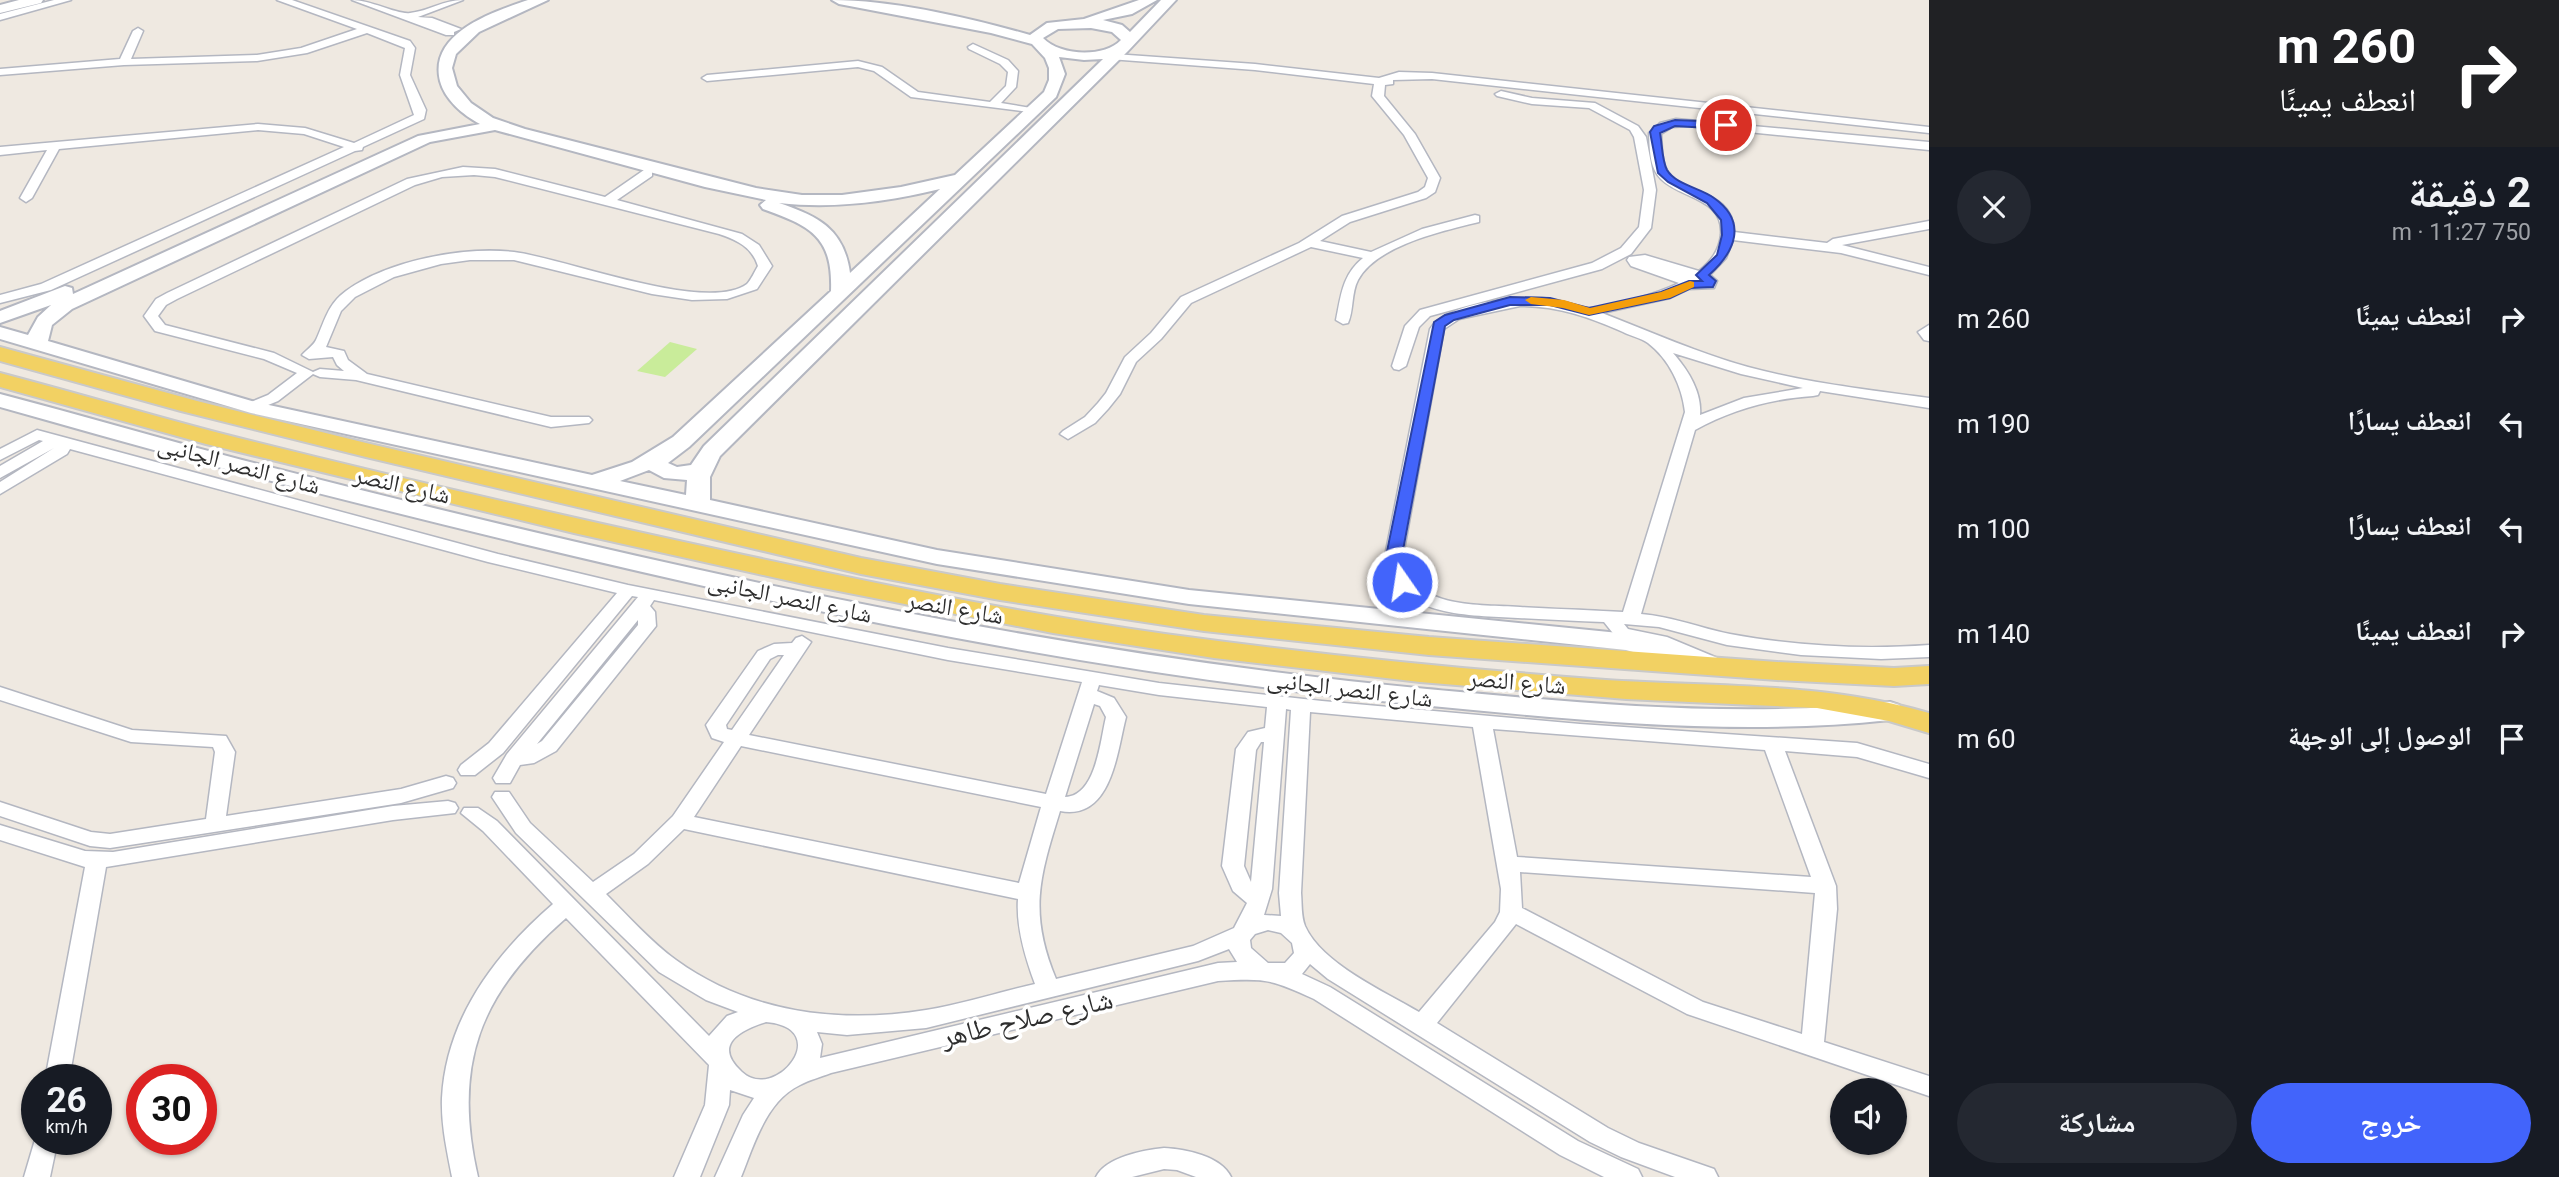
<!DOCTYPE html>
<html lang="ar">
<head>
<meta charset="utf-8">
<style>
  :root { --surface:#171b24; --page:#242831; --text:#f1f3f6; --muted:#9ea1a6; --accent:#4264fb }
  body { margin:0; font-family:Roboto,"Noto Naskh Arabic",sans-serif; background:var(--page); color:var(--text); direction:rtl; height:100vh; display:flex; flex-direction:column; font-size:26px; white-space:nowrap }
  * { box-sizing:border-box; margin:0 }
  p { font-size:23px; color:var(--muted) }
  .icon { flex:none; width:38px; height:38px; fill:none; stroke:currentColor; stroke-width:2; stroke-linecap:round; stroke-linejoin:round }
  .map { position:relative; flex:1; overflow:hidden; direction:ltr }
  .details { display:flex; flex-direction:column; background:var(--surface); width:630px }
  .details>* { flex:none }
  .top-card { background:#202124; color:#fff; overflow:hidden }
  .fabs { position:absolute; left:1830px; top:1078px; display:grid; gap:14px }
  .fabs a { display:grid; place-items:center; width:77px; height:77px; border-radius:50%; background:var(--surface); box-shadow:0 2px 5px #0004; font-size:35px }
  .speed { position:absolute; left:21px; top:1064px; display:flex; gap:14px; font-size:35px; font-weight:700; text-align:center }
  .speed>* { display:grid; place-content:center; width:91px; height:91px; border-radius:50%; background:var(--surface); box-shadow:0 2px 5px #0004; line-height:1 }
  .speed small { font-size:18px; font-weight:400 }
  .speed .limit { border:10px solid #d22; background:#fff; color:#111 }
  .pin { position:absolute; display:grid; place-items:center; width:60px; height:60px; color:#fff; margin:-30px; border:4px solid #fff; border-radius:50%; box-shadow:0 2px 7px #0007 }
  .me { position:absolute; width:77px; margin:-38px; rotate:347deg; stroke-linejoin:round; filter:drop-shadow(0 0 5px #0008) }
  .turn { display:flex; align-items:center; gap:24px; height:147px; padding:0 28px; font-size:32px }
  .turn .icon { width:91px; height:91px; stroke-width:2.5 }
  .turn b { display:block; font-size:49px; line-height:60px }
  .round { display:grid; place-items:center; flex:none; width:74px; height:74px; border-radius:37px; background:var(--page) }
  .head { display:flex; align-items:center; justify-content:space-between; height:119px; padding:0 28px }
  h1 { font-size:42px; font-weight:700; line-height:52px }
  .action { display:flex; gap:14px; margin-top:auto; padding:14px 28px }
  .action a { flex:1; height:80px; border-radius:42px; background:var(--accent); color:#fff; font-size:28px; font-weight:700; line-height:80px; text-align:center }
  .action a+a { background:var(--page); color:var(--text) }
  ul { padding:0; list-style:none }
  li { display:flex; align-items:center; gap:21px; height:105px; padding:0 28px }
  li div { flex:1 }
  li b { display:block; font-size:26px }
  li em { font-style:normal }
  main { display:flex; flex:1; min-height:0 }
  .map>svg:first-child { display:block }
</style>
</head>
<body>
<main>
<section class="details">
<div class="top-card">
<div class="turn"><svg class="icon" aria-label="right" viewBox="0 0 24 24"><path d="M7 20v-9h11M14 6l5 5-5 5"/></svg><div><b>260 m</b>انعطف يمينًا</div></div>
</div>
<div class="head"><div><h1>2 دقيقة</h1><p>750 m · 11:27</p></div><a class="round"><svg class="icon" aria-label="close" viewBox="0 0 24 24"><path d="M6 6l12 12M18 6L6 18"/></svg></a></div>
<ul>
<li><svg class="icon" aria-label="right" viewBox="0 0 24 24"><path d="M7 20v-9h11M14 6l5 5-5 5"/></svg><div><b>انعطف يمينًا</b></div><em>260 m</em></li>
<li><svg class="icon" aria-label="left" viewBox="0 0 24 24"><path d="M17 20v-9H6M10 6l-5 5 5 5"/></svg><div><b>انعطف يسارًا</b></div><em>190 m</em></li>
<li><svg class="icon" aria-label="left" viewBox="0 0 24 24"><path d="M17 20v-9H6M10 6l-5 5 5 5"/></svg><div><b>انعطف يسارًا</b></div><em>100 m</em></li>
<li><svg class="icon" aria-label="right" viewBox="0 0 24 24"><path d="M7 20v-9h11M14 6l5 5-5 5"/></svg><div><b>انعطف يمينًا</b></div><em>140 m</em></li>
<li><svg class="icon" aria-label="arrive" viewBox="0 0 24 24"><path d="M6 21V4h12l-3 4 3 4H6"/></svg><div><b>الوصول إلى الوجهة</b></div><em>60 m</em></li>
</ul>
<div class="action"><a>خروج</a><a>مشاركة</a></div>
</section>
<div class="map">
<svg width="1929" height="1177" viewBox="0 0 1929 1177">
  <rect width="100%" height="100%" fill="#efe9e1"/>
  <path fill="#c9ec9a" d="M670,342l27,7 -32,28 -28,-6z"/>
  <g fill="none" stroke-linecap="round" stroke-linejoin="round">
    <g stroke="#b4b7c1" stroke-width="3">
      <g id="street">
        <path d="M54,0h17l-71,20v-6z"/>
        <path d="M277,0h15l118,41 5,7 -5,27 16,35 -2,9 -61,28 -1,3 -7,1 -304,139 -51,13v-8l41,-11 303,-137 -40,-13 -46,-4 -199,19 -27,49 -6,4 -6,-4 27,-48 -47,5v-8l258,-23 47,4 49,15 60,-28 -14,-40 5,-27 -38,-15 -60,20 -50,8 -133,4 -124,10v-6l120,-10 13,-28 5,-3 5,3 -12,28 126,-4 44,-7 56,-19z"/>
        <path d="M352,0c19,0 46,15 58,13 19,-2 33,-13 53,-13l-45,17 14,1 29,11 -7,3v3h-8z"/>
        <path d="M973,44l35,16 10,11 -2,16 -15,16 36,6v4l-126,-16 -37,-26 -16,-4 -151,14 -5,-3 5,-3 151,-14 24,6 36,25 72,10 16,-16 2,-14 -8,-8 -31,-15 -1,-2z"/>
        <path d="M1100,53l155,11 124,14 20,-6 33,1 497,54v6l-497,-54 -39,1v4l-8,1 -1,11 31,38 25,44 -5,14 -9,6 -76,24 -30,19 51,11 51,-23 53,-14 4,1v6c-36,9 -102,23 -121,58 -7,13 -4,30 -10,43l-5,1 -7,-4c5,-24 6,-45 27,-62l-52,-11 -120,56 -30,36 -25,23 -16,32 -12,15 -13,14 -27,16 -8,-5 3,-3 22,-14 13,-14 8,-10 19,-36 26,-24 30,-36 118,-54 43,-27 76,-24 7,-5 3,-9 -24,-43 -32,-39 2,-12 -119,-14 -159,-12 -1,-2z"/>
        <path d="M1501,91l31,7 63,5 43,23 8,11 10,53 -5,38 -20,26 -29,15 -172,47 -11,11 -13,39 -7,4 -5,-1 -2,-3 13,-40 15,-16 172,-47 29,-15 18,-21 5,-37 -10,-53 -4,-7 -41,-22 -57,-4 -35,-8 -2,-2z"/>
        <path d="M1676,119l253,23v8l-241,-24 -16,1 -11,7c1,11 0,28 7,38 18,25 65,17 66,60l93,11 6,-4 96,-18v8l-87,16 87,22v8l-88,-22 -108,-13 -7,18 -16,17 7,6 -3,7 -25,1 -19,9 -68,15c49,19 96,40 146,54 59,16 121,23 181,31v10l-109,-17 -2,4 -5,1c-43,3 -80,13 -118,34l-54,184c30,2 59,14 89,20 65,12 133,16 199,11v12l-48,2 -80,-4 -74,-10 -68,-18 -35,-3 4,5 39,8 60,25 2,4 -2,4 -7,2 -64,-26 -40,-9 -12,-15c-29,-1 -58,-3 -86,-4 -48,-3 -117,0 -134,-57l46,-232c15,-25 84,-33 112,-31 15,1 33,10 48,10 23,-1 68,-15 89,-25l-48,-17 -4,-6 2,-3 16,-2 54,16c12,-10 20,-20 22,-36 3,-37 -40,-36 -60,-56 -12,-12 -11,-30 -12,-46l11,-10zM1520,306c38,0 69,11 103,26 8,4 18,6 25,11 21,16 34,43 37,69l-62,200c-34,-2 -69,-3 -103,-5 -41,-3 -103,3 -118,-46l42,-232 15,-10zM1673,353l68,21 62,14 -59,10 -44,17c2,-23 -12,-45 -27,-62z"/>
        <path d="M463,167l32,2 110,28 39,-27h8v6l-35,24 125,34 17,11 13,21 -15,23 -30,10 -35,1 -40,-6 -138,-34h-44l-29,4 -47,13 -39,20 -14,14 -15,36 18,4 4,9 19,14 184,43h38l3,3 -3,3 -38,4 -195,-47 -36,-3 -7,-3 -35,27 -27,11 -8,-5 3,-3 22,-9 29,-22 -33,-14 -109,-28 -11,-15 12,-17 11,-6 240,-114zM474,175l21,2 224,57c18,6 33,13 39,32 -3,5 -7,14 -11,18 -41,30 -183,-26 -233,-32 -51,-6 -127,9 -168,39 -19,14 -21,30 -30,49 -3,6 -10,10 -14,15l7,4 24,-2 4,8 7,6 -24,-2 -7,3 -39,-19 -109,-28 -7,-9 8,-11 11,-6 238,-114 27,-8z"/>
        <path d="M1929,325v16l-5,-1 -6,-8z"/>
        <path d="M37,430l461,124 130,31 320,63 211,35 163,18 258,23 277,19 72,21v14l-72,-21 -72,-6 51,135 1,23 -13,133 105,34v20l-242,-82 -171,-90 -79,99 171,105 31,15 75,26 4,8h-43l-54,-20 -31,-15 -262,-163 -18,-15 -8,10 28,13 248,154 60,28 4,8h-38l-44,-22 -246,-156c-43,-20 -49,-21 -96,-18l-387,92c-10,4 -22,7 -31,12 -34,16 -46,60 -59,92h-26l28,-62 11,-17 -24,-8 -1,15 -29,72h-26l31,-72 4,-40 -143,-147c-86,75 -114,146 -88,259h-26c-5,-26 -11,-52 -10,-79 4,-79 53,-144 111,-194l-70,-73 -22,-18 3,-5h14l19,13 212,215 18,-20 11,-4 -32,-12 -47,-28 -143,-139 -24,-36 3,-5h14l21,31 63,59 41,-28 39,-38 51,-74 -12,-4 -6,-13 52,-74 16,-7 18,-1 4,-5 6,-2 9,6 -62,93 297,59 36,-112 -134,-22 -294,-60 -4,6 5,6 1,14 -100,125 -22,12 -14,2 -10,18h-14l-3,-5 14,-24 131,-157 -6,-1 -129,157 -28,22h-14l-3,-5 3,-5 28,-22 128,-150 -129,-31 -418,-113 -3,5 -67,40v-12l54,-34 -54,30v-12l43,-25 -4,-1 -39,20v-11zM638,620v5l-96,116 -5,3zM778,655h6l-52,75 -5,-1 -1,-4 44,-66zM1099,685l60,10 108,12 -2,21 -17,4 -12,17 -14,117 11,25 14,12 -13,25 -41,18 -137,33c-28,-67 -16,-103 4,-168 52,10 57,-60 66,-94l-12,-19 -17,-7zM1094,704l6,2 6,11c-6,25 -10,79 -41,80zM1286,709l5,1 -12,183 2,23 -17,-1 8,-26zM1310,712l163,15 28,162 -1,23 -5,10 -76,90c-34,-20 -98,-49 -114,-86 -4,-10 -3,-22 -4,-33zM1493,729l272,21 46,127 -294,-20zM1261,742h3l-13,140 -7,-16 12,-116zM741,746l300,61 -22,76 -325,-66zM684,829l334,70c-2,28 7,58 17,85 -36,8 -72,20 -109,26 -87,14 -177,3 -250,-50 -25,-18 -48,-44 -70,-66l42,-30zM1520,872l295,21 -13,141 -99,-32 -181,-94zM1268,930l13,3 11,10 2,10 -9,10h-17l-17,-15 -1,-8 5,-6zM1229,949l8,13 -19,1 -398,95 2,-14 -5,-12 30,3 79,-7 272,-67zM766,1022c69,6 10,81 -24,50 -30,-27 -2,-42 24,-50z"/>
        <path d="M0,687l132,43 94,6 9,16 -9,64 175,-27 45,-13 7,2 3,5 -3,5 -52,15 -291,45 -20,-2 -90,-30v-14l91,30 19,2 96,-15 9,-67 -2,-5 -82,-5 -131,-42z"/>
        <path d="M448,801l7,2 3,5 -3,5 -62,7 -287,47 -37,213h-24l40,-213 -85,-27v-15l85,26 28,1 280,-46z"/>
        <path d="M37,1133v6h21l-8,38h-26z"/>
        <path d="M1164,1148c21,1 57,8 67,29h-35l-19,-7 -13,-1 -32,8h-36c10,-20 48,-27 68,-29z"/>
      </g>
    </g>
    <g stroke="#b4b7c1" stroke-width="4">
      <g id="secondary">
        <path d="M19,0h24l-2,3 -41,10v-8z"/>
        <path d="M528,0h20l-69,32 -23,22 -4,14 5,18 14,17 22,15 32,11 231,59 46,7h40l59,-8 54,-12 89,-83 5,-12v-12l-4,-10 -13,-14 -41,-11 -152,-29 -7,-4c62,0 138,18 198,35l17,-12 37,-4 55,-19h18l-25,14 -29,6 19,5 8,7 31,-32h15l-48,51 -408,405 -10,21v23l227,50 252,40 440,44 43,13 21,18 -4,6c-17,4 -22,-6 -35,-12 -9,-4 -19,-6 -28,-9l-437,-46 -252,-40 -686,-151 -251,-74v-12l28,8 10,-18 13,-12 -51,18v-12l65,-25 7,2 1,6 345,-158 62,-12c-17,-9 -35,-24 -40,-43 -12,-48 53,-69 88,-81zM1091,28l21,4 9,8c-17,18 -61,16 -78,-2l15,-9zM1059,57l25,3 19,-1 -399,387 -13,19 -14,2 -9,-4 21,-16 367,-350 9,-23zM495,130l210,57 61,13 -6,5 3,4c47,17 70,27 68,82l-158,146 -41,25 -40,13 -337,-73 -207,-61 4,-16 20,-16 358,-167zM940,189l-90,84c-6,-44 -32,-57 -71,-70 55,6 107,-1 161,-14zM649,470l15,8 23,2 -1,15 -66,-14z"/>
        <path d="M0,394c81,21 161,45 242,66 391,100 783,191 1185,229 153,14 310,30 463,13l9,3 4,6 -4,6 -9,3c-155,17 -314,0 -469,-15 -307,-29 -608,-91 -906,-163 -156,-38 -311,-77 -465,-121l-50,-14z"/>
      </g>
    </g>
    <g stroke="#c9c9c9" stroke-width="4">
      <g id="primary">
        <path d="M0,347l197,54 169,42 495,115 139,26 204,31 225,22 348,25 117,6 35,-2v18l-35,2 -117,-6 -348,-25 -225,-24 -204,-31 -139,-26 -495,-117 -185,-46 -181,-50z"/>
        <path d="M0,373c73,19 146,41 219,60 150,38 301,73 451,106 164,36 328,71 495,95 146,20 294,35 441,46 109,7 217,2 323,33v20l-40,-12 -72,-13 -191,-9 -206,-17 -206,-24 -161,-25 -240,-47 -239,-53 -368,-89 -206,-57z"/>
      </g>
    </g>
    <use href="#street" fill="#fff" fill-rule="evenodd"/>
    <use href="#secondary" fill="#fff" fill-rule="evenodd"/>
    <use href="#primary" fill="#f2d163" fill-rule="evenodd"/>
  </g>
  <path fill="#4264fb" stroke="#2b41a3" stroke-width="2" d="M1675,120l51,2 6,3 -6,4 -51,-3 -15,7c2,10 2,28 7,37 9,15 34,18 47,28 34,24 21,54 -5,77l7,6 -3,6 -22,1 -21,10 -81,17 -39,-10h-40l-56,15 -9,6 -44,235 2,11 7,10 -8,5 -5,-1 -10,-14 -2,-11 49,-239 11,-7 65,-18 40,1 39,10 72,-16 28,-11h13l-6,-6 21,-20 5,-20 -1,-15 -14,-17 -39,-21 -10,-9 -8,-41 4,-6z"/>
  <path fill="#f59e0b" d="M1690,281l4,1v5l-24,11 -81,17 -26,-7 -32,-4 -6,-4 6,-3 33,3 26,8 71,-16z"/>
  <g text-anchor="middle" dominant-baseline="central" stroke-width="7" stroke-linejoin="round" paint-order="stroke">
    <g font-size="24" fill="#2e2e2e" stroke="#fff">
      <text transform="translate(239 465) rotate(15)">شارع النصر الجانبى</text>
      <text transform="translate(402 485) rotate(13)">شارع النصر</text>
      <text transform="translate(790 598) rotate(12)">شارع النصر الجانبى</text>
      <text transform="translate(955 608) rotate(10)">شارع النصر</text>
      <text transform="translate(1517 682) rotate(5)">شارع النصر</text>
      <text transform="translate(1350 689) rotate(7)">شارع النصر الجانبى</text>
    </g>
    <g font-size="28" fill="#2e2e2e" stroke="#fff">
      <text transform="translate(1027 1018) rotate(-13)">شارع صلاح طاهر</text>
    </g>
  </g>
</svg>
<div class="fabs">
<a><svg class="icon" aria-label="sound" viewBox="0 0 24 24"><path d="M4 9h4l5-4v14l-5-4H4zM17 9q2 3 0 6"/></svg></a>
</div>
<div class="speed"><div>26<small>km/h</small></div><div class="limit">30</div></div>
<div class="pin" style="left:1726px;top:125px;background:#d93025"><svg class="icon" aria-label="arrive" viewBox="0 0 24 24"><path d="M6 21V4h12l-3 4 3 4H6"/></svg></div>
<svg class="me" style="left:1402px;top:582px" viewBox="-20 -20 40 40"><circle r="17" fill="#4264fb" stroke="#fff" stroke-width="3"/><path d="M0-11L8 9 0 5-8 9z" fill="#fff"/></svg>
</div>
</main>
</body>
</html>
